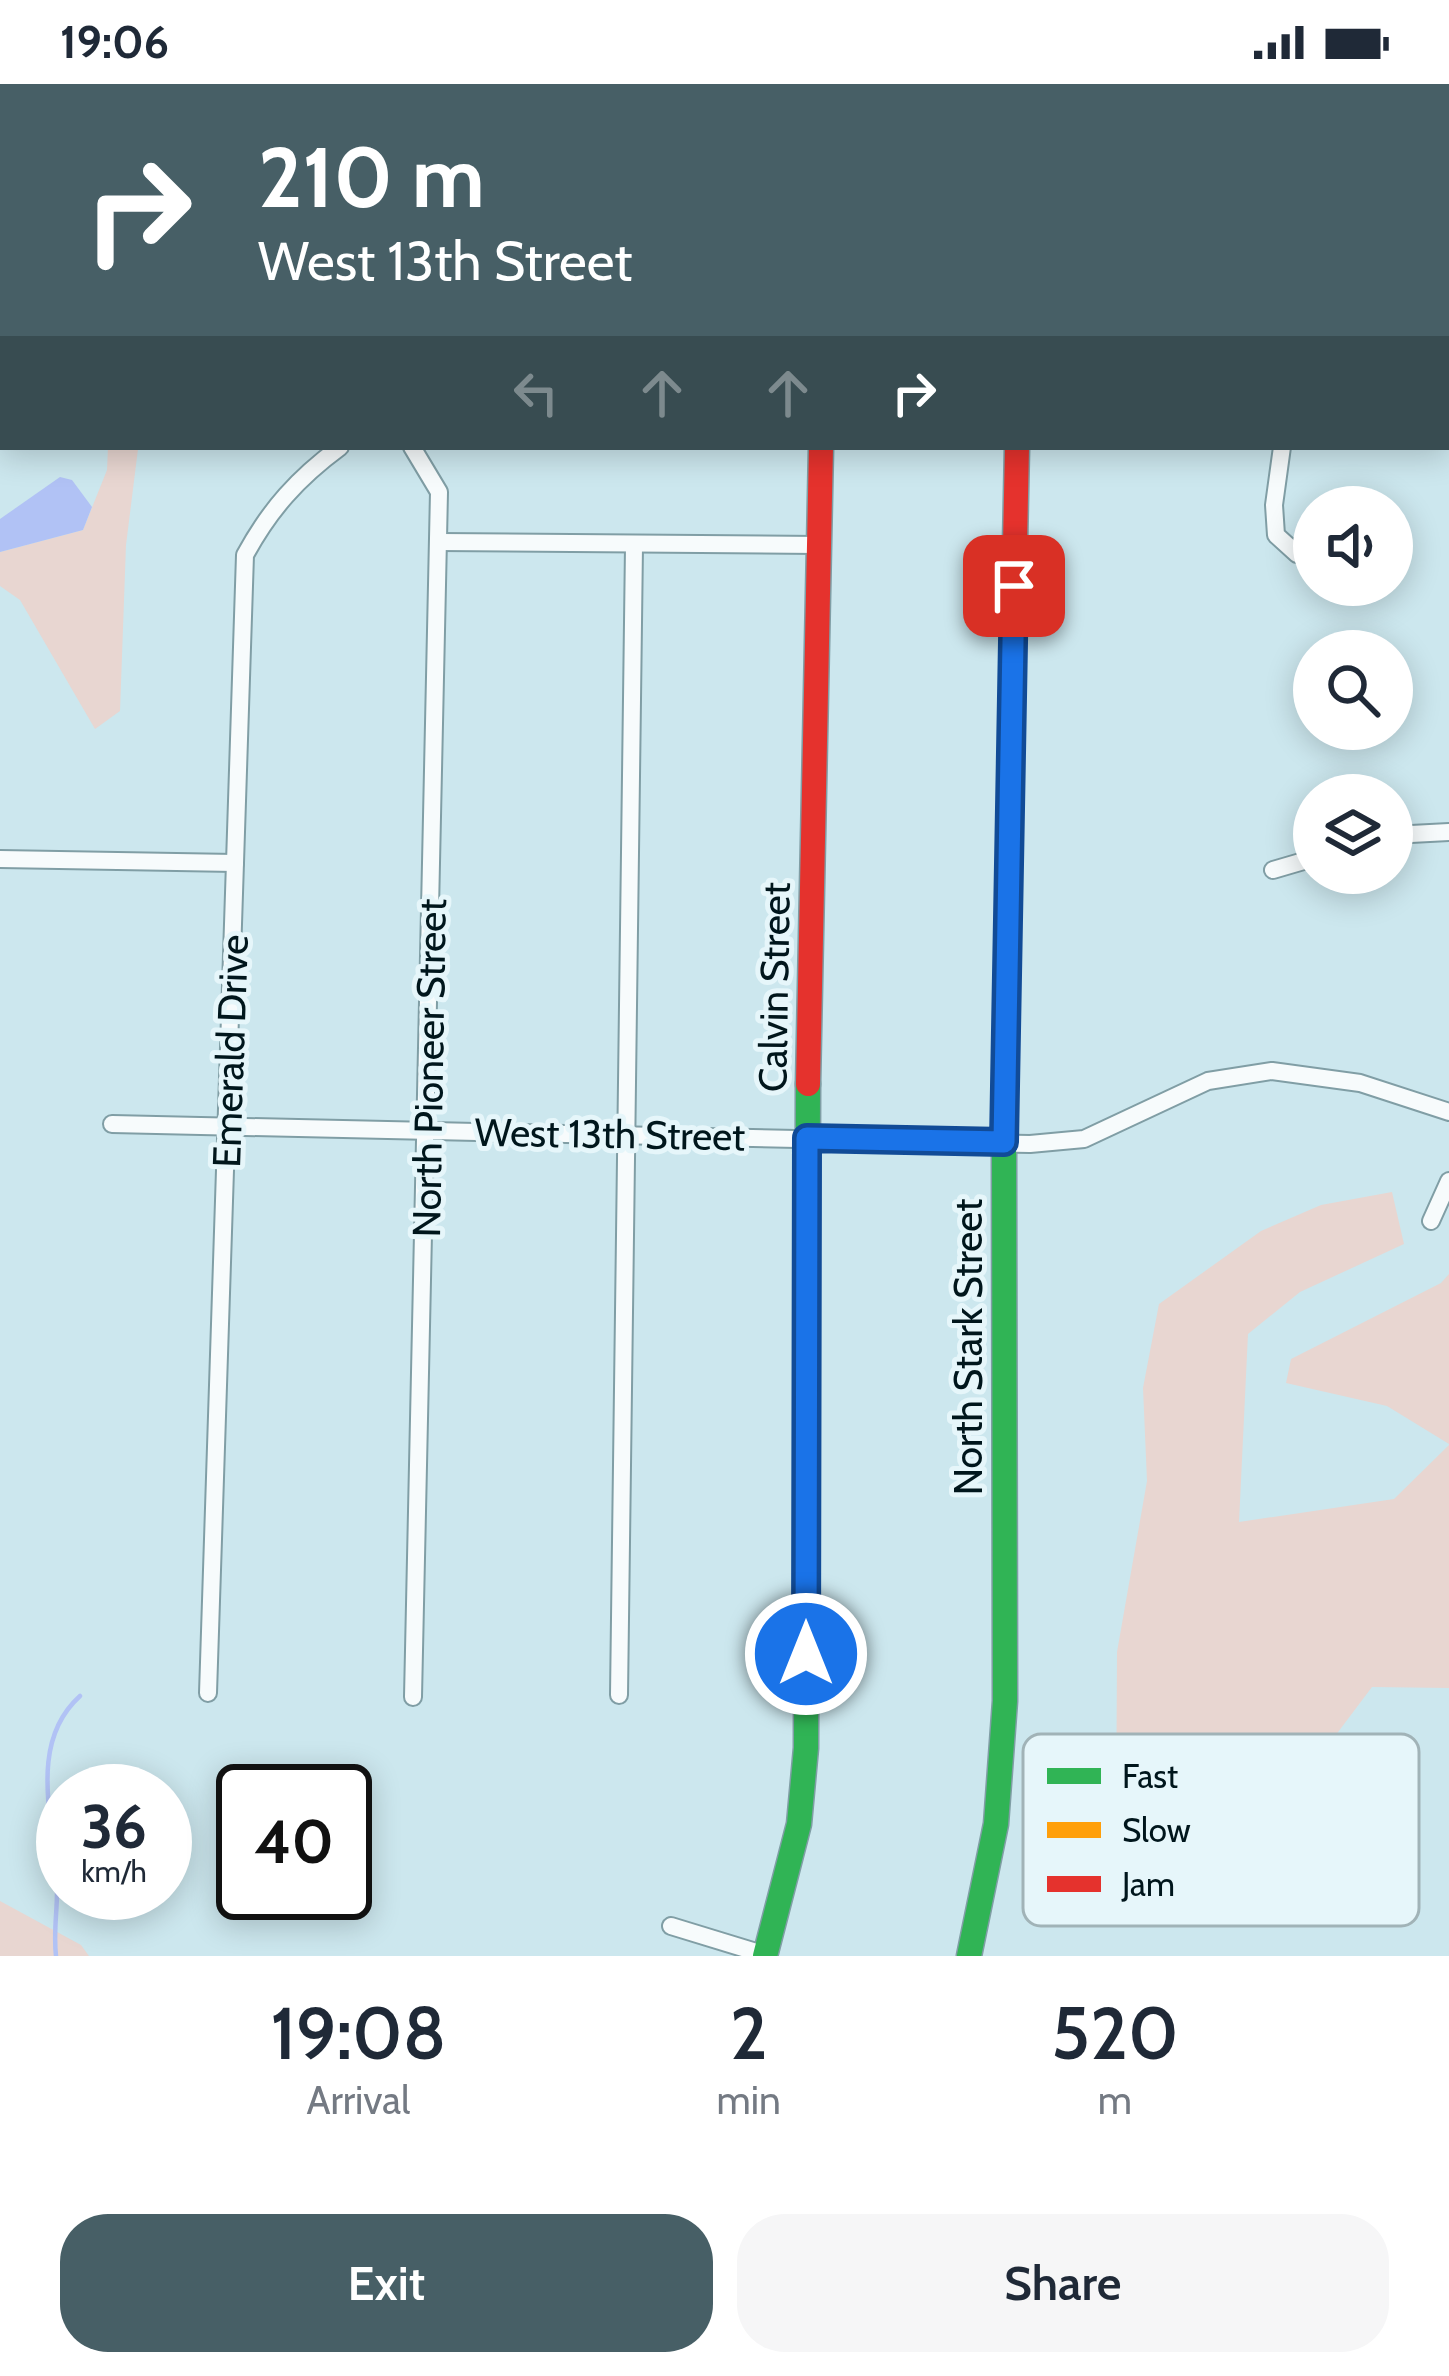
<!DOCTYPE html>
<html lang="en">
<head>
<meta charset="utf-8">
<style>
  :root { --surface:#fff; --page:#f6f6f7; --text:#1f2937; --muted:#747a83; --accent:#475f66 }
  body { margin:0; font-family:Cabin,sans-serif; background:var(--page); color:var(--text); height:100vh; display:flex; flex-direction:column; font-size:45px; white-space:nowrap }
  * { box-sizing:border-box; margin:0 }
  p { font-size:39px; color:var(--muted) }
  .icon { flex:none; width:66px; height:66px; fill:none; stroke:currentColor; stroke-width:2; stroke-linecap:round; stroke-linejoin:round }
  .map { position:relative; height:1872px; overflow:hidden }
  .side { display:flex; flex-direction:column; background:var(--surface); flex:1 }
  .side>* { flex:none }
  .banner { position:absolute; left:0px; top:0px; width:1449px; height:366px; box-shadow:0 6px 30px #0003; background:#475f66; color:#fff; overflow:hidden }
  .buttons { position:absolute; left:1293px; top:402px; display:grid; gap:24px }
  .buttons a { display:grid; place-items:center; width:120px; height:120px; border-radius:50%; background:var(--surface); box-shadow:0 6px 30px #0003; font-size:60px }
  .speed { position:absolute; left:36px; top:1680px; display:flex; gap:24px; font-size:60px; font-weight:700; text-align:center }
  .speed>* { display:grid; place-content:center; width:156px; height:156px; border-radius:50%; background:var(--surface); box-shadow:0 6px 30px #0003; line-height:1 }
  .speed small { font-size:30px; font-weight:400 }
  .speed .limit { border:6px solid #111; border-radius:18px; background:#fff; color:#111 }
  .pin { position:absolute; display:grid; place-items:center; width:102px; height:102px; color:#fff; margin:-51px; border-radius:24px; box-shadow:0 6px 18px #0006 }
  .me { position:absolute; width:132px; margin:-66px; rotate:0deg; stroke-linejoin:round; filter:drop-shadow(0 0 9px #0008) }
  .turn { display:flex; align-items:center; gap:42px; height:252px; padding:0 60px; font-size:54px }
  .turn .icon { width:156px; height:156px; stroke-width:2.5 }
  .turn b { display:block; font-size:84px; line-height:102px }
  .lanes { display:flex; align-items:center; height:114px; padding:0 60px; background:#0003; justify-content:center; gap:60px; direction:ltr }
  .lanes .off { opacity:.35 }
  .eta { display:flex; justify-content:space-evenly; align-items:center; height:204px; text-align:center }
  .eta b { font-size:72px; font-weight:600; line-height:84px }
  .primary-button { display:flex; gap:24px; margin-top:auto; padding:24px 60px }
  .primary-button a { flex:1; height:138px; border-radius:48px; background:var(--accent); color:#fff; font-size:48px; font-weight:600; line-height:138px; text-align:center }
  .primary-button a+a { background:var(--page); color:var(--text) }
  .status { display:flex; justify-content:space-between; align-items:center; height:84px; padding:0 60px; background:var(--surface); direction:ltr }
  .status svg { height:33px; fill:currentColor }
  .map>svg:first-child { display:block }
</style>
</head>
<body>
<div class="status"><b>19:06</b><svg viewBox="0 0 49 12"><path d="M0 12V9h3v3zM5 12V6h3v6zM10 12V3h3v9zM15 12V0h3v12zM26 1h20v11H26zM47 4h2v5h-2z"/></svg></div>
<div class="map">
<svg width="1449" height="1872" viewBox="0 0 1449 1872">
  <rect width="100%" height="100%" fill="#cce7ee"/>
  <g fill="#e8d6d1">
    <path d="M108,363h33l-3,2 -12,96 -6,166 -25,18 -75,-129 -20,-14v-34l83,-22 24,-60z"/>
    <path d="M1392,1108l12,52 -104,48 -52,42 -9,188 155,-23 55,-54v243l-77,-1 -55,73 -112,31 -58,40 -31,6 1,-185 30,-171 -4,-93 16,-84 102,-73 60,-26z"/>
    <path d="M1449,1190v170l-62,-38 -101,-23 5,-24 150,-76z"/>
    <path d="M0,1817l81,44 8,11h-89z"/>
  </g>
  <path fill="#b1c2f5" d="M60,393l12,3 20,27 -9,23 -83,22v-33z"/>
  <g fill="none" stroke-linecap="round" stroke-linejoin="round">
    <g stroke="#b1c2f5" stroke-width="4.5">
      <path d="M1446,111h3"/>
      <path d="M56,1872c-3,-25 2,-49 1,-74 -3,-62 -30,-138 23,-186"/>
    </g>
    <g stroke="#809ea5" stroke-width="12">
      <g id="lane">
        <path d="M90,3v-3"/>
        <path d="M212,3l3,-3"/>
        <path d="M0,12h3"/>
        <path d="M0,68h3"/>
        <path d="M0,266h3"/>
        <path d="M0,317h3"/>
        <path d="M0,360l3,-2"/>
      </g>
    </g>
    <g stroke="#809ea5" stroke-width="20">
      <g id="street">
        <path d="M512,3v-3"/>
        <path d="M886,3l1,-3"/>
        <path d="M1446,249l3,1"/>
        <path d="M412,363l27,45 -26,1205"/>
        <path d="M1282,363l-8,58 2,30 21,19 17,2"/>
        <path d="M439,458l379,3"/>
        <path d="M1392,751l57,-3"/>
        <path d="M0,775l235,4"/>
        <path d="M1273,786l41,-12"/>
        <path d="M112,1040l918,20 54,-5 124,-58 64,-10 88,12 89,29"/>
        <path d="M1431,1137l18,-40"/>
        <path d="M208,1609l37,-1138c25,-46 53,-77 95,-108"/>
        <path d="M619,1611l15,-1149"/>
        <path d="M671,1842l98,30"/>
      </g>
    </g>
    <g stroke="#809ea5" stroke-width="27">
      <g id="fast">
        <path d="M765,1872l34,-132 7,-76 2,-664"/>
        <path d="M969,1872l27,-132 9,-123 -1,-558"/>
      </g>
    </g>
    <g stroke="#809ea5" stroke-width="27">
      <path id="slow" d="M1004,1059l9,-503"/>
    </g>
    <g stroke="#809ea5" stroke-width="27">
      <g id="jam">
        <path d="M1013,556l4,-193"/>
        <path d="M808,1000l13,-637"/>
      </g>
    </g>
    <use href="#lane" stroke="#f7fbfc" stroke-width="9"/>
    <use href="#street" stroke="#f7fbfc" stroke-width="16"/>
    <use href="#fast" stroke="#30b455" stroke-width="24"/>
    <use href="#slow" stroke="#ff9f0a" stroke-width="24"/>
    <use href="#jam" stroke="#e5322d" stroke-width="24"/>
  </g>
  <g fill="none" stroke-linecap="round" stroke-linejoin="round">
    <g stroke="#114b97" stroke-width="30">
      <path id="route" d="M806,1570l1,-516 197,4 10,-556"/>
    </g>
    <use href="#route" stroke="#1a73e8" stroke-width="21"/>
  </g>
  <g text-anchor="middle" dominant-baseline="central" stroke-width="10" stroke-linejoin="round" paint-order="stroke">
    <g font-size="39" fill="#00161c" stroke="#e6f6fa">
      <text transform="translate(774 903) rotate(-89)">Calvin Street</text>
      <text transform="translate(230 967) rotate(-88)">Emerald Drive</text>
      <text transform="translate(429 984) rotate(-89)">North Pioneer Street</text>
      <text transform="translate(610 1050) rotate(1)">West 13th Street</text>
      <text transform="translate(968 1263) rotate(-90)">North Stark Street</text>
    </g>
  </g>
  <rect x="1023" y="1650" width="396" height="192" rx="18" fill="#e6f6fa" stroke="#a1b3b7" stroke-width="3"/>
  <rect x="1047" y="1684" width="54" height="16" fill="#30b455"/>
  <rect x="1047" y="1738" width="54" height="16" fill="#ff9f0a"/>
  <rect x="1047" y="1792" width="54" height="16" fill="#e5322d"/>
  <g font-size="33" fill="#00161c">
    <text x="1122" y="1704">Fast</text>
    <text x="1122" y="1758">Slow</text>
    <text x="1122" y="1812">Jam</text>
  </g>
</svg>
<div class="buttons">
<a><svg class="icon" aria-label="sound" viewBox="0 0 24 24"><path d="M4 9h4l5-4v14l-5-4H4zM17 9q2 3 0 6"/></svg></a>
<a><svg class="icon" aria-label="search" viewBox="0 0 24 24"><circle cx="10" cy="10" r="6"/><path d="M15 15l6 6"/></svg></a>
<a><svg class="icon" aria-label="layers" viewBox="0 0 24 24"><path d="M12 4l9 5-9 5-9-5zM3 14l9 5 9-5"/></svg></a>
</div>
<div class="speed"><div>36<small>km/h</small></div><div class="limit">40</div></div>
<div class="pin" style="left:1014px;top:502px;background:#d93025"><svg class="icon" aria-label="arrive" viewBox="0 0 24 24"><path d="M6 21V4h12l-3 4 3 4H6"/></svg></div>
<svg class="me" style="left:806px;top:1570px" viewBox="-20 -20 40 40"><circle r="17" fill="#1a73e8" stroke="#fff" stroke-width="3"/><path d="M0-11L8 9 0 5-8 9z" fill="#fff"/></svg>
<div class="banner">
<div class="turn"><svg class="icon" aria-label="right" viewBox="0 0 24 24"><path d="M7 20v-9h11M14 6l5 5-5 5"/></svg><div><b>210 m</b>West 13th Street</div></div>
<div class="lanes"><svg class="icon off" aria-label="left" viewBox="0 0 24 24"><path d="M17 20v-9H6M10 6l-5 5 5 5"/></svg><svg class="icon off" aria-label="ahead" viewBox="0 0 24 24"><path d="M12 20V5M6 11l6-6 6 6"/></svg><svg class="icon off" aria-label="ahead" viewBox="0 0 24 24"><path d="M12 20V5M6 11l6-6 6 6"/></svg><svg class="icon" aria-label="right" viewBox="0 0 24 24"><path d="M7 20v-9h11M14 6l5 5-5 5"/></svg></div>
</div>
</div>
<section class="side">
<div class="eta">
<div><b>19:08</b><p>Arrival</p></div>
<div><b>2</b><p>min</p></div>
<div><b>520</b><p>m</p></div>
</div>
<div class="primary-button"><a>Exit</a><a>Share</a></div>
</section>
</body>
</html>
